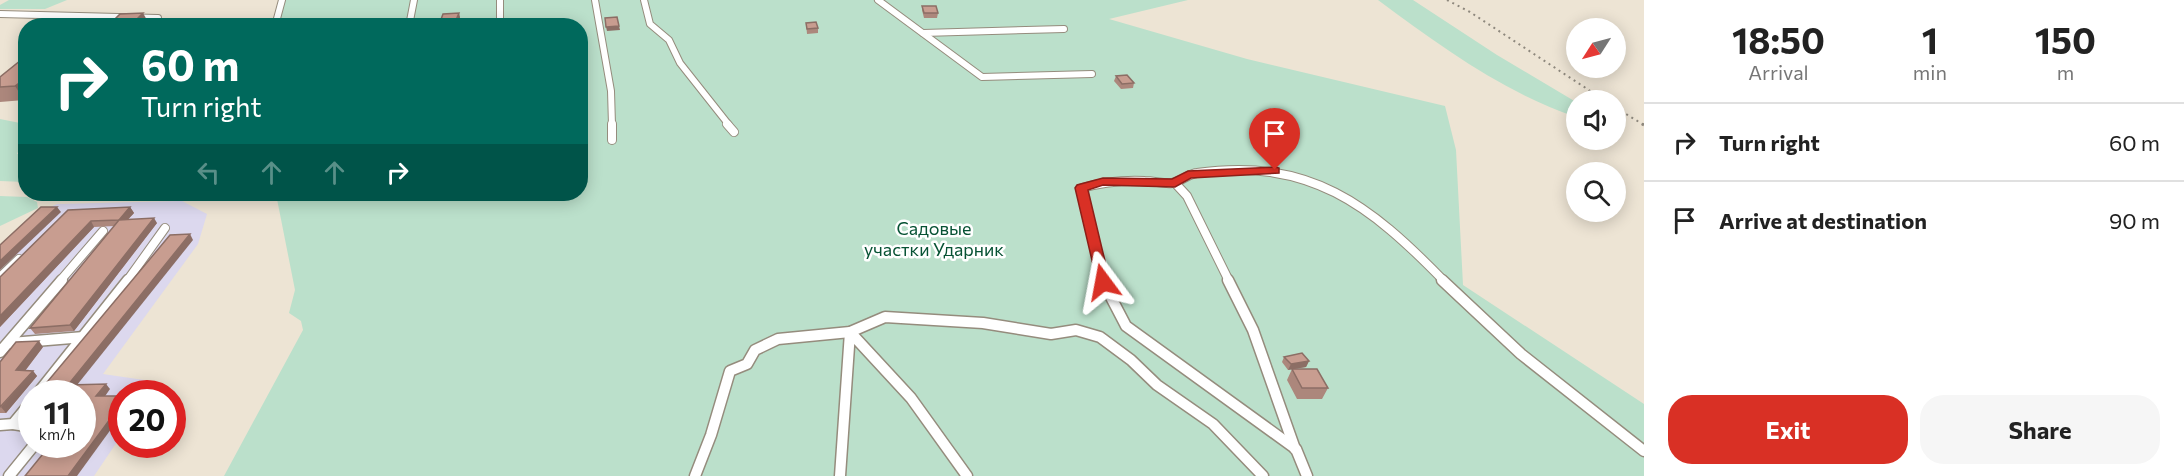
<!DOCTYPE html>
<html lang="en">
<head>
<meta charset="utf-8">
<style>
  :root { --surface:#fff; --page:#f6f6f6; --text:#222; --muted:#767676; --line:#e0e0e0; --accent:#d93025 }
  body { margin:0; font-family:Commissioner,sans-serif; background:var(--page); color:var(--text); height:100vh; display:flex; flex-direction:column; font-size:22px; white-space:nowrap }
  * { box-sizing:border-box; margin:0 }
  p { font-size:20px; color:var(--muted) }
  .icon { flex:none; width:33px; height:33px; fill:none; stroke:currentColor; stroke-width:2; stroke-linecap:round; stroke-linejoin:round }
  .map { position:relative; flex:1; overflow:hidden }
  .side { display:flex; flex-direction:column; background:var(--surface); width:540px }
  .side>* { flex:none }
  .guide { position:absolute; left:18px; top:18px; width:570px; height:183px; border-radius:24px; box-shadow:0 3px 15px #0003; background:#00695c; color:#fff; overflow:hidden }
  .needle { width:39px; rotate:234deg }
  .controls { position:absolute; left:1566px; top:18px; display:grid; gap:12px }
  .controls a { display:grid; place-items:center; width:60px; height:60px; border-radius:50%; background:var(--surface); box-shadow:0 3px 15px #0003; font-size:30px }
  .speed { position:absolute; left:18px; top:380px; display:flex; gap:12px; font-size:30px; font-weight:700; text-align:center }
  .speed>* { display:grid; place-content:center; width:78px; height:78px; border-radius:50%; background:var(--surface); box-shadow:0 3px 15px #0003; line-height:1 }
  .speed small { font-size:15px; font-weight:400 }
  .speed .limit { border:9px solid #d22; background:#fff; color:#111 }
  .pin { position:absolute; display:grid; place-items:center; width:51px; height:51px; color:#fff; margin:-62px -26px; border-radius:50% 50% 50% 0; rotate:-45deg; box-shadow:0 0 6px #0007 }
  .pin .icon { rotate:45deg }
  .me { position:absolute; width:66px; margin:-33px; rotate:347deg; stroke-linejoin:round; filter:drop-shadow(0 0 4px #0008) }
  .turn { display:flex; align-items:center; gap:21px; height:126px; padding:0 24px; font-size:27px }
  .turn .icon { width:78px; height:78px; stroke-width:2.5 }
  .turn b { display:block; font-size:42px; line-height:51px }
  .lanes { display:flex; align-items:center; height:57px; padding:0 24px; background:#0003; justify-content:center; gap:30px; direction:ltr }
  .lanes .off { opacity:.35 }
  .eta { display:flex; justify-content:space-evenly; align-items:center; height:102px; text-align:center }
  .eta b { font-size:36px; font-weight:700; line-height:42px }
  .primary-button { display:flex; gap:12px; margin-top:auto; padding:12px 24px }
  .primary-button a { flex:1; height:69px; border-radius:24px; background:var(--accent); color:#fff; font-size:24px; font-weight:700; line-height:69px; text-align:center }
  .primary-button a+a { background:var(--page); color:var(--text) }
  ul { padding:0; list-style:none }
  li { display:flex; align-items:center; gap:18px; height:78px; padding:0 24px; border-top:2px solid var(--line) }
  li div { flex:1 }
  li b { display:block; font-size:22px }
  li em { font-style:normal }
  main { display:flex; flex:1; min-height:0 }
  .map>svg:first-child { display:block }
</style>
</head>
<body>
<main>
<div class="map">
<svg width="1644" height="476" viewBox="0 0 1644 476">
  <rect width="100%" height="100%" fill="#ede4d4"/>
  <path fill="#dcd8ee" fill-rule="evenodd" d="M182,201l25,13 -9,30 -95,130 48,7 -4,12h-25l-1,43 -27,40h-94v-231l32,-30 25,-11zM32,393h50v51h-50z"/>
  <g fill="#bbe0cb">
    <path d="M9,0h58l-22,9h-45v-4z"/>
    <path d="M285,0h903l-79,19 138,40 198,47 11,44 7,135 181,119v72h-1420l79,-146 -2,-9 -12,-8 6,-23 -19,-96h304v-168l-301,-1z"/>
    <path d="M1378,0h35l84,55 79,47v15c-73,-25 -136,-71 -198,-117z"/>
    <path d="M0,119l25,5v11l-8,19h8v28l-25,-1z"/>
    <path d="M0,196l27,1 10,5 1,6 -38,18z"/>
  </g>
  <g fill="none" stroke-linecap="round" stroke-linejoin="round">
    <g stroke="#958c7d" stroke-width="8">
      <g id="lane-far2">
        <path d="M500,0v26"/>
        <path d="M595,0l16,91 1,34"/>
        <path d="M644,0l6,24 19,16 11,23 49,62"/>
        <path d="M878,0l104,77 110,-3"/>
        <path d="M0,14l158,4"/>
        <path d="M275,26l7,-26"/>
        <path d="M409,26l5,-26"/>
        <path d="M923,33l141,-4"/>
      </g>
    </g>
    <g stroke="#958c7d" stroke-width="10">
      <g id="lane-far1">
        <path d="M612,124v16"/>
        <path d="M727,124l7,8"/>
        <path d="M1175,183l12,13 42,85"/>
        <path d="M0,277l19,-18"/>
        <path d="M60,281l43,-50"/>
        <path d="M127,281l38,-53"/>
        <path d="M1103,281l-21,-93c21,-6 42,-8 63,-7 9,0 19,3 27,2 10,-2 16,-9 25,-10 113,-16 173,32 247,108"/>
      </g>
    </g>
    <g stroke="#958c7d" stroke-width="13">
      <g id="lane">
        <path d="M1102,280l24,46 170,123 11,27"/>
        <path d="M1228,280l25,50 42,119"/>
        <path d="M1442,280l79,74 123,97"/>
        <path d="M11,343l73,-6"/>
        <path d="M0,352l62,-72"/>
        <path d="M38,393l90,-113"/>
        <path d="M13,424l19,3"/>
        <path d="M0,425l13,-1 19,-23"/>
        <path d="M9,476l26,-32"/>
        <path d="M695,476l16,-41 19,-64 17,-7 8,-14 23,-11 72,-7 35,-15 98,6 68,11 25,-4 24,7 31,23 26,25 56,39 50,52"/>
        <path d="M840,476l10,-144 61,66 56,78"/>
      </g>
    </g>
    <g stroke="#8e887d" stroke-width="2" stroke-dasharray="2 4" stroke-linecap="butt">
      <path d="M1447,0l23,12 134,88"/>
      <path d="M1616,108l28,17"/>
    </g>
    <path stroke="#8e887d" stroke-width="3" stroke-dasharray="3 4.5" stroke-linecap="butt" d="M1642,124l2,1"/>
    <use href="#lane-far2" stroke="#fff" stroke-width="6"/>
    <use href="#lane-far1" stroke="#fff" stroke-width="8"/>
    <use href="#lane" stroke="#fff" stroke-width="10"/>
  </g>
  <g fill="#ac877c">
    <path d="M922,6l16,7 -1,5h-13l-2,-8z"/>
    <path d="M460,17l-2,8 -17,1 -1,-4z"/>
    <path d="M806,23l12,5v5l-11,1z"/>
    <path d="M26,56v43l-2,1 -24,2v-25z"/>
    <path d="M1116,76l18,7 -1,5 -12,1 -7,-8z"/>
    <path d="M130,207l4,6 -6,6 29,4 -83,108 -39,3 -5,-6 85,-102 -21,1 -94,100v-50l68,-67z"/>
    <path d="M43,347l-18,24h8l4,5 -31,37h-6v-51z"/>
    <path d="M1284,357l25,4 -3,6 -13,2 35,19 -6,11h-25l-10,-19 5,-11 -4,1 -6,-8z"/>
  </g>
  <g fill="#8c6e65">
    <path d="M143,13l5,9 -18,4z"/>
    <path d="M459,13l1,4 -2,8 -2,-5z"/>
    <path d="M162,19l3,7h-10z"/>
    <path d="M619,26l1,4 -13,1 -1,-4z"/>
    <path d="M26,78v21l-2,1 -9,-14z"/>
    <path d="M57,207l4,5 -61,58v-9z"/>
    <path d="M130,207l4,6 -11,12 -4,-5z"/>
    <path d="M154,218l3,5 -83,108 -4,-6z"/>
    <path d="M91,221l3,6 -94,100v-11z"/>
    <path d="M190,234l3,6 -120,150 -5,-5z"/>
    <path d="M39,341l4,6 -22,29 -5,-6z"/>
    <path d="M1309,361l-3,6 -18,3 3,-6z"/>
    <path d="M33,371l4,5 -31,37 -5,-6z"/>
    <path d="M106,384l4,5 -9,13 -5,-6z"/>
    <path d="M122,403v11l-45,62h-9z"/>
  </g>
  <g fill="#c89d90" stroke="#8c6e65" stroke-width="1.5">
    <path d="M922,6h14l2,7h-14z"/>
    <path d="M143,13l-13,13h-22l12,-12z"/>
    <path d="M459,13l-3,7 -16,2 3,-8z"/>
    <path d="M617,17l2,9 -13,1 -1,-9z"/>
    <path d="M162,19l-7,7h-24l6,-6z"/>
    <path d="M816,22l2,6 -11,1 -1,-6z"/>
    <path d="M88,24l-2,2h-24l1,-1z"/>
    <path d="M26,56v22l-11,8 -15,1v-10z"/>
    <path d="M1127,75l7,8 -12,1 -6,-8z"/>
    <path d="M41,207h16l-57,54v-16z"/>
    <path d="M130,207l-11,13 -28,1 -91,95v-39l68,-67z"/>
    <path d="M154,218l-84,107 -40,3 89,-108z"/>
    <path d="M190,234l-122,151 38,-1 -10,12h26v7l-54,73h-43l26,-32h31v-39l2,-2h-2v-10h-44l132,-158z"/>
    <path d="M39,341l-23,29 17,1 -33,36v-45l16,-20z"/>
    <path d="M1302,353l7,8 -18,3 -7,-7z"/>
    <path d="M1292,369h25l11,19h-26z"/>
  </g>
  <path fill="#d93025" stroke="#8d1f18" stroke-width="1.5" d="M1275,167l4,1v5l-88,5 -16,9 -72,-2 -15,5 22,92 -2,4h-10l-23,-98 2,-3 26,-7 69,1 16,-8z"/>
  <g text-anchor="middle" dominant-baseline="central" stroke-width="5" stroke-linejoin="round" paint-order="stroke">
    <g font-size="18" fill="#075234" stroke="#fff">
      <text x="934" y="228">Садовые<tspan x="934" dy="21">участки Ударник</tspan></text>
    </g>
  </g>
</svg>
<div class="controls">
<a><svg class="needle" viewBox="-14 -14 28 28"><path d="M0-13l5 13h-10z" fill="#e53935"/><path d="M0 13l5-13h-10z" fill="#767676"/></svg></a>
<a><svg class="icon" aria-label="sound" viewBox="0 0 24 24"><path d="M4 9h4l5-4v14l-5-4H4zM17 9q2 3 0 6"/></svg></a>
<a><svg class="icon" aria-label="search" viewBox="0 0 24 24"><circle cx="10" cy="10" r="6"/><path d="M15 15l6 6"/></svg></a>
</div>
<div class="speed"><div>11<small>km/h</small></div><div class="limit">20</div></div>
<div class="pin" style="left:1275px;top:170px;background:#d93025"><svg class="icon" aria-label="arrive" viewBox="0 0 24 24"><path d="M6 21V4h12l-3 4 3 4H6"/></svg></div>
<svg class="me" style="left:1103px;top:282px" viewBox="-20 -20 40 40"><path d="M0-17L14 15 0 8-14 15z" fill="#d93025" stroke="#fff" stroke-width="4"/></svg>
<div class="guide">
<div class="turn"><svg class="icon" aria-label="right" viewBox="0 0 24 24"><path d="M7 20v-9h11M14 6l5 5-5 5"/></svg><div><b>60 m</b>Turn right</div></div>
<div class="lanes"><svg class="icon off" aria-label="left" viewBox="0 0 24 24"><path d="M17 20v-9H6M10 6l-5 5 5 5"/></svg><svg class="icon off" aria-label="ahead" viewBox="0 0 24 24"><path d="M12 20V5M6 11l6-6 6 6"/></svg><svg class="icon off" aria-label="ahead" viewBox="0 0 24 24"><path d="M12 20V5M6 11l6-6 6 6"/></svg><svg class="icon" aria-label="right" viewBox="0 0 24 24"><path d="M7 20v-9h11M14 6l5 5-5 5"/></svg></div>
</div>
</div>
<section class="side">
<div class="eta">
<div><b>18:50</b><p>Arrival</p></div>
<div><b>1</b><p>min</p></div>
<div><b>150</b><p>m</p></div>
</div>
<ul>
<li><svg class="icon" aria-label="right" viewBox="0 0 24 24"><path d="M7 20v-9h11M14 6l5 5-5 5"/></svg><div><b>Turn right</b></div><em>60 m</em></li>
<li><svg class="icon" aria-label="arrive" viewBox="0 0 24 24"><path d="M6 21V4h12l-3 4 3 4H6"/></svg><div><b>Arrive at destination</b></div><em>90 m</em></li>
</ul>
<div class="primary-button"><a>Exit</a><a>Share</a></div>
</section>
</main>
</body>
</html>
